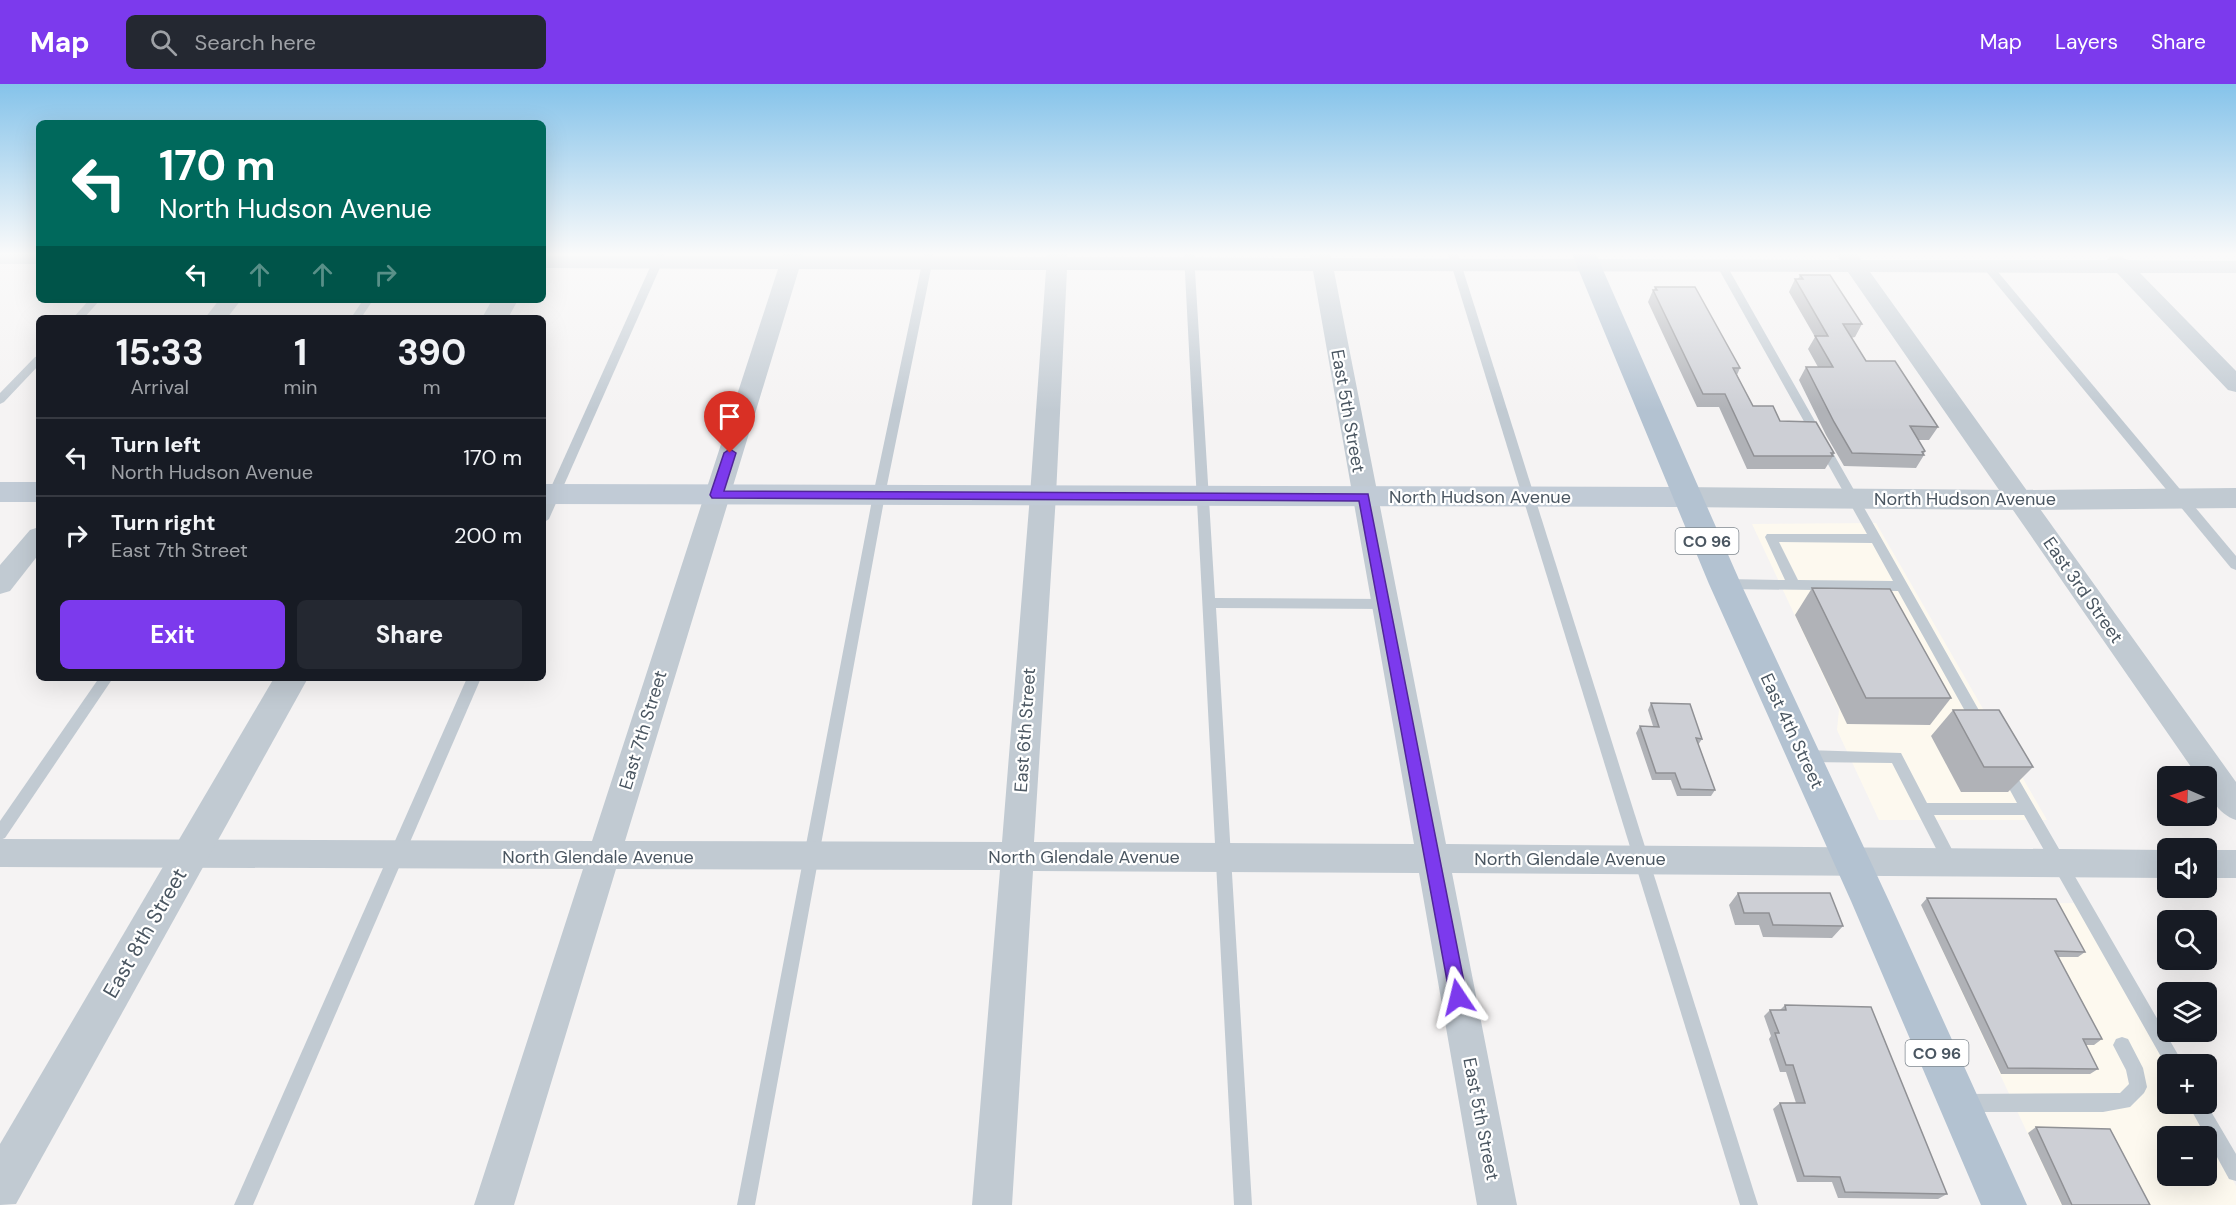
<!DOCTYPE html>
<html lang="en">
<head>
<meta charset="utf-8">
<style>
  :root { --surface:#171b24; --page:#242831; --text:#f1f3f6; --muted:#9ea1a6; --line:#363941; --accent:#7c3aed }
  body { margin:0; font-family:"DM Sans",sans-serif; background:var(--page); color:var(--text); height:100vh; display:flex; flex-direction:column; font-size:22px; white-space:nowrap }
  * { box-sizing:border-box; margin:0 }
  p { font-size:20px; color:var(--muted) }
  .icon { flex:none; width:33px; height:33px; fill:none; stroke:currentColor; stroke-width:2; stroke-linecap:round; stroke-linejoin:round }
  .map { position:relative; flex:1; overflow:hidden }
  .side { position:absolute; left:36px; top:231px; width:510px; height:366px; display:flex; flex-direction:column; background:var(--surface); border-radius:9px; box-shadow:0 6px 24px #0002 }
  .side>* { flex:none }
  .guide { position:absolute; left:36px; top:36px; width:510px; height:183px; border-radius:9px; box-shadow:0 6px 24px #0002; background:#00695c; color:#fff; overflow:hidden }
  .needle { width:39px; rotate:272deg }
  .buttons { position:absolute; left:2157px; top:682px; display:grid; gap:12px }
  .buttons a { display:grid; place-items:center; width:60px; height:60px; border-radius:9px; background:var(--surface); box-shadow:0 6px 24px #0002; font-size:30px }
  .pin { position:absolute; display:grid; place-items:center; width:51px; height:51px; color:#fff; margin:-62px -26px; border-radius:50% 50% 50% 0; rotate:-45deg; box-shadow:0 0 6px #0007 }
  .pin .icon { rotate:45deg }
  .me { position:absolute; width:66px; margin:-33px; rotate:350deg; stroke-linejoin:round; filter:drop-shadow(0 0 4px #0008) }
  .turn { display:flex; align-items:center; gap:21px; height:126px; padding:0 24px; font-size:27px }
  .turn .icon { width:78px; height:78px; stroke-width:2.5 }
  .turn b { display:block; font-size:42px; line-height:51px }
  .lanes { display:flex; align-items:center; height:57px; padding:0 24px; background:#0003; justify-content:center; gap:30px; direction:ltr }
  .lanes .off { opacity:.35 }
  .eta { display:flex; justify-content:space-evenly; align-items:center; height:102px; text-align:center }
  .eta b { font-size:36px; font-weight:700; line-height:42px }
  .cta { display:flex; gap:12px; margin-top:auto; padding:12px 24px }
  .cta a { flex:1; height:69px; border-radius:9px; background:var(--accent); color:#fff; font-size:24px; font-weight:700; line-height:69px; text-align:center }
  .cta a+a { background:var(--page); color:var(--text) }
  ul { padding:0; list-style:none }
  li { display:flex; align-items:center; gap:18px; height:78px; padding:0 24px; border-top:2px solid var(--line) }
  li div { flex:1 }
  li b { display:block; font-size:22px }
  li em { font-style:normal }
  header { display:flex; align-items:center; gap:36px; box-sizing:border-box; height:84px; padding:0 30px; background:var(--accent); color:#fff }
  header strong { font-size:28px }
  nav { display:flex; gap:33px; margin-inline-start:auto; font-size:21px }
  .search { width:420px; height:54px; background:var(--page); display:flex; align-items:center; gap:15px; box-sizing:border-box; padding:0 21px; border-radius:9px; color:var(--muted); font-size:22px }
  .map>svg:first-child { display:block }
</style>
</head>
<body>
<header>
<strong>Map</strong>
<div class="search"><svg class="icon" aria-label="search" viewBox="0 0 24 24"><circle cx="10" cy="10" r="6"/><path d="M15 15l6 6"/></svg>Search here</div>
<nav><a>Map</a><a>Layers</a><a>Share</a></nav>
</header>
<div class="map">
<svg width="2236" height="1121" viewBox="0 0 2236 1121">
  <rect width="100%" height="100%" fill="#f5f3f3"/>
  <g fill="#fdf9ef" fill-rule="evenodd">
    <path d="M1876,439l171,297h-168l-42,-90 2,-20 -87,-186z"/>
    <path d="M2076,819l92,162v39h22l46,82v19h-175l-140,-300zM2168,1053h38v39h-38z"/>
  </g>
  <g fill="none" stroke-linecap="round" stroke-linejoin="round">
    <g fill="#c1cad2" fill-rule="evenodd">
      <path d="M656,170h10l-117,265 -6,4v-18z"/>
      <path d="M924,170h10l-49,241 -130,710h-18l136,-710z"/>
      <path d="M1184,170h10l21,344 170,1 7,5 -7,5 -169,-1 36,597h-18z"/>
      <path d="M1448,170h10l300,951h-18z"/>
      <path d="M1722,179l5,3 258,455 2,4 -2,4h-10l-77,-138 -173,-2 -6,-5 6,-5 60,1 -20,-43 2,-3h100l-150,-268zM1779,458l93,1 21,38 -95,-1z"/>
      <path d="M1989,181l4,1 243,290v14l-5,-2 -246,-298v-4z"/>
      <path d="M89,216h11l-16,18h-11z"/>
      <path d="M363,216h10l-12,18h-10z"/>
      <path d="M39,272v9l-35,37 -4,2v-11l35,-36z"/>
      <path d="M99,594h14l-108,160 -5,2v-19z"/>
      <path d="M467,594h14l-228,527h-19z"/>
      <path d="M1806,666l95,3 26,50h90l-18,-33 2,-4 5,-2 5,2 173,299h-16v4l-144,-254h-90l24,46 -3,5 -5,2 -5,-2 -53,-103 -86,-1 -5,-2 -2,-4 2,-4z"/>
      <path d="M2122,953l6,2 15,29 4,19 -3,6 -14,14 -27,5h-139l-6,-3 -3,-6 3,-6 6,-3 156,-1 9,-9 -3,-14 -13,-25 3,-6z"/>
      <path d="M2206,1019l30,51v27l-7,-2 -41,-75z"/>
    </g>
    <g fill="#c1cad2" fill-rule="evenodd">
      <rect x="0" y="170" width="39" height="10"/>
      <path d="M783,170h20v2l243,1 1,-3h20v3l243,1v-4h20l1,4 509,2 -3,-6h20l4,6h246l3,-3 7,-2 11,5 108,1v12h-96l96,98v21l-8,-2 -111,-117 -247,-1 366,510v38c-18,-6 -30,-25 -30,-43h-8l-350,-505 -514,-1 112,573 722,6v28l-716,-5 65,332h-40l-58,-332 -386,-2 -21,334h-40l28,-335 -384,-1 -102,336h-40l109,-336 -583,-2v-28l592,2 186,-572 -235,-1v-12h239zM799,185l247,1 -16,225 -28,347 -377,-1zM1067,186l246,1 101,573 -380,-2 22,-347z"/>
      <path d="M219,216h22l-14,18h-22z"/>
      <path d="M39,443v27l-29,37 -10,3v-29l30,-35z"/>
      <rect x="2206" y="766" width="30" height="28"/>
    </g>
    <g fill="#c1cad2" fill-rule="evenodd">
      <path d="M492,216h26l-10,18h-26z"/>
      <path d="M1677,403l342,3 217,-2v20l-217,2 -342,-3 -10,-3 -5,-7 5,-7z"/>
      <path d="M274,594h34l-292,526 -16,1v-61z"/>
    </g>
    <g fill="#c1cbd6" fill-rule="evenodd">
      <rect x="0" y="398" width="39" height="20"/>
      <path d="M543,400l1134,3 10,3 5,7 -5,7 -10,3 -1134,-3z"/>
    </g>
    <path fill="#b3c2d1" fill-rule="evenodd" d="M1572,170h24l145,330 148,317 138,304h-46l-130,-304 -142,-317z"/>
  </g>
  <g fill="#b0b2b7">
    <path d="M1800,191l62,49 -7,13 -4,1 15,23 72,66 -9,13h-11l7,11 -1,3v1l-8,13 -72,-2 -18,-31 -27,-55 7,-13h12l-10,-18 7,-12 -26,-45 6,-13h3z"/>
    <path d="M1655,203l85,81 -3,7 16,31 27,15 54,32 -1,3 -8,13h-78l-28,-62h-22l-49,-105 5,-12h1z"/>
    <path d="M1812,504l139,110 -21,27 -83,-1 -52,-109z"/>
    <path d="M1651,619l51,36 -4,6 17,45 -4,6h-34l-6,-16h-19l-16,-47 4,-7h13l-5,-16z"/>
    <path d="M1953,626l80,57 -25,25h-47l-30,-56z"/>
    <path d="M1738,809l105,33 -11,12 -69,-1 -4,-12h-24l-6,-20z"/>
    <path d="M1927,814l158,54 -7,5h-20l44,82 -8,6h-9l13,24 -8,5h-89l-80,-169z"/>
    <path d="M1785,921l162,189 -9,5 -100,-1 -6,-16h-35l-24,-73 7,-6h16l-10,-31h-6l-11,-33 2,-3 -7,-20 6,-6h10z"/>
    <path d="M2036,1043l114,78h-88l-34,-72z"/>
  </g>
  <g fill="#cdcfd5" stroke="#909195" stroke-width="1.5">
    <path d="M1800,191h30l32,49h-19l23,37h29l43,66 -28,-1 15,25 -3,1 2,3 -72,-2 -18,-31 -28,-55h27l-18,-31h13l-33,-57h8z"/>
    <path d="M1655,203h40l45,81h-7l20,38h20l7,15 36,1 18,31h-3l2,3h-79l-29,-62h-22l-50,-104h4z"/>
    <path d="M1812,504l78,1 61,109h-85z"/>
    <path d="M1651,619l39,1 12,35 -6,-1 19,52 -34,-1 -6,-16h-19l-16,-47 19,1z"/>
    <path d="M1953,626h46l34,57h-49z"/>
    <path d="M1738,809h92l13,33 -70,-1 -4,-12h-25z"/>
    <path d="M1927,814l129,1 29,53 -30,-1 47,88h-19l15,30 -90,-1z"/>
    <path d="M1785,921l86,2 76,187 -102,-2 -5,-15 -36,-1 -24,-73h25l-12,-38h-7l-11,-32h4l-9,-23h16z"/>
    <path d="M2036,1043l74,2 40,76h-78z"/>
  </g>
  <linearGradient id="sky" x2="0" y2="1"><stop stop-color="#85c3ea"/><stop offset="0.52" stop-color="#fafafa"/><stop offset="1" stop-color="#fafafa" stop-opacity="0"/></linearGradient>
  <rect width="2236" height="327" fill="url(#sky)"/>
  <path fill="#7c3aed" stroke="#51269a" stroke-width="1.5" d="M730,365l6,4 -12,38 644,3 99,503 -3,6 -6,2 -6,-2 -2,-6 -91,-496 -647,-3 -2,-3 14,-42z"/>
  <g text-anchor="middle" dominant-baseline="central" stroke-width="4.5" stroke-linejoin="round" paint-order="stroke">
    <g fill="#fff" stroke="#808990" stroke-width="1.5">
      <rect x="1675.5" y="444" width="63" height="26" rx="4.5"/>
      <rect x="1905.5" y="956" width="63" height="26" rx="4.5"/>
    </g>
    <g font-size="16" font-weight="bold" fill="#4a5661">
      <text x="1707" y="457">CO 96</text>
      <text x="1937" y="969">CO 96</text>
    </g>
    <g font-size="18" fill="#4a5661" stroke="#fff">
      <text transform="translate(1348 327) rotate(80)">East 5th Street</text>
      <text x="1480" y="413">North Hudson Avenue</text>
      <text x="1965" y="415">North Hudson Avenue</text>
      <text transform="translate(2083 506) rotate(55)">East 3rd Street</text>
      <text transform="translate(643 646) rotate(-73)">East 7th Street</text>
      <text transform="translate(1025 646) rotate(-86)">East 6th Street</text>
      <text transform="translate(1792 647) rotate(65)">East 4th Street</text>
      <text x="598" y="773">North Glendale Avenue</text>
      <text x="1084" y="773">North Glendale Avenue</text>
      <text x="1570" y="775">North Glendale Avenue</text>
      <text transform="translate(1481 1035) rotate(79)">East 5th Street</text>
    </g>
    <g font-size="21" fill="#4a5661" stroke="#fff">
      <text transform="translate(145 849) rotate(-60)">East 8th Street</text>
    </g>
  </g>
</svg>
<div class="buttons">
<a><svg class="needle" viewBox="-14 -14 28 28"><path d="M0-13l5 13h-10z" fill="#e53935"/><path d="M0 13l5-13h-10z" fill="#9ea1a6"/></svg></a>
<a><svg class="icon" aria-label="sound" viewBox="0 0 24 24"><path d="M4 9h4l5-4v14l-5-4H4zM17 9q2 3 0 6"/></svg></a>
<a><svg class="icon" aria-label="search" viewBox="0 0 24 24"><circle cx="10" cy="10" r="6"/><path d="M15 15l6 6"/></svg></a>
<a><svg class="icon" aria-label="layers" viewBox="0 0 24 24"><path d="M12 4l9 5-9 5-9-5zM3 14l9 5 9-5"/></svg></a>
<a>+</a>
<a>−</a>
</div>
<div class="pin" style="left:730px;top:369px;background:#d93025"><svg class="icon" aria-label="arrive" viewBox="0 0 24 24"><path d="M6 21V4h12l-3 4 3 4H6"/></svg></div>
<svg class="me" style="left:1458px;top:913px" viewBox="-20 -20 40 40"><path d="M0-17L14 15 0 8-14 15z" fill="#7c3aed" stroke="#fff" stroke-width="4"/></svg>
<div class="guide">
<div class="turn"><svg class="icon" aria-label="left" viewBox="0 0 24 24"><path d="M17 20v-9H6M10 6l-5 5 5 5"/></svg><div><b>170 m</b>North Hudson Avenue</div></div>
<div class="lanes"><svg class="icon" aria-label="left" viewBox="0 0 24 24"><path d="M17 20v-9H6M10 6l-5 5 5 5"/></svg><svg class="icon off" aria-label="ahead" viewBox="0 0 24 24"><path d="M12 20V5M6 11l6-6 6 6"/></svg><svg class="icon off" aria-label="ahead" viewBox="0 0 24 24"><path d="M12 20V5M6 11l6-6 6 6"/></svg><svg class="icon off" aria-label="right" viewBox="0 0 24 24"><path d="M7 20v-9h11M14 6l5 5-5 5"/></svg></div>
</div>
<section class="side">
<div class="eta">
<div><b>15:33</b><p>Arrival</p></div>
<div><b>1</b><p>min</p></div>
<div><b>390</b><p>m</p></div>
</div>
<ul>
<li><svg class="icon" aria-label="left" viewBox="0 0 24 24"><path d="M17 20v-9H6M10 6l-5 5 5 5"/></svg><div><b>Turn left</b><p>North Hudson Avenue</p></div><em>170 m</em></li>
<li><svg class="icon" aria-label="right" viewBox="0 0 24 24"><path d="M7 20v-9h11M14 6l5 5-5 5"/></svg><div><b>Turn right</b><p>East 7th Street</p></div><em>200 m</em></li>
</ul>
<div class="cta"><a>Exit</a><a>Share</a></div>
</section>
</div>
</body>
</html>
